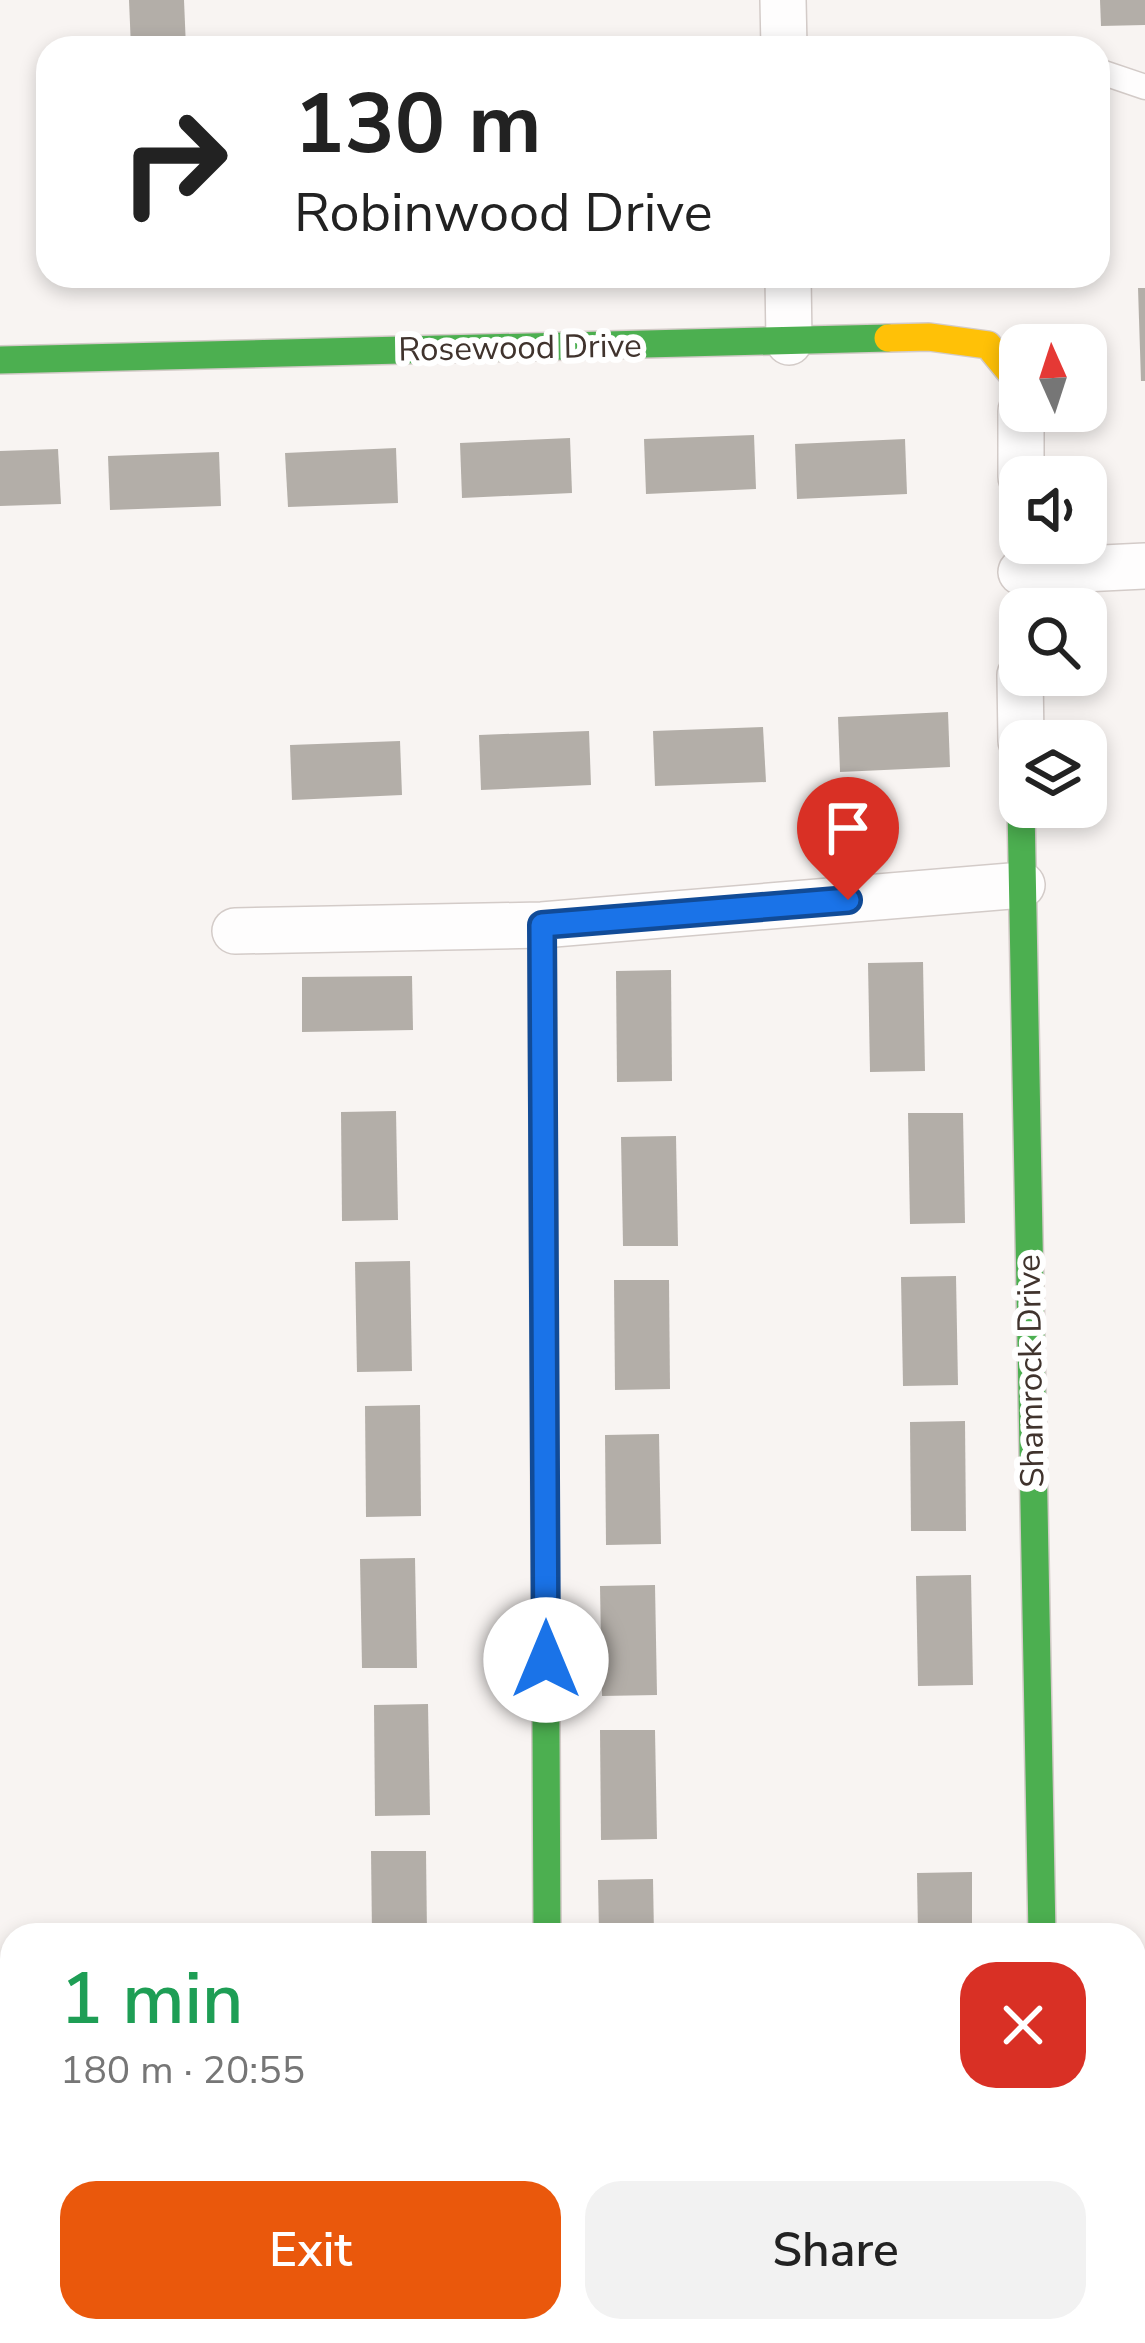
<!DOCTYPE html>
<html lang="en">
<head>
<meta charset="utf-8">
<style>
  :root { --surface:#fff; --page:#f2f2f2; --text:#222; --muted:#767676; --accent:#ea580c }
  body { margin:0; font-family:"Nunito Sans",sans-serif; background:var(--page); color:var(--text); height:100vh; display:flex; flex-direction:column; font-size:45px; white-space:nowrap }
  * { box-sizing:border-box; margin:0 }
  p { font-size:39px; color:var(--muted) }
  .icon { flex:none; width:66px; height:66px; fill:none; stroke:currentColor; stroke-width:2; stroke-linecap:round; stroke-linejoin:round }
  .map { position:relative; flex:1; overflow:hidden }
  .panel { position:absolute; left:0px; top:1923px; width:1146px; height:420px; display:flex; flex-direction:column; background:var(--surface); border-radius:36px 36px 0 0; box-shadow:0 6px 18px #0003 }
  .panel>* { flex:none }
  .top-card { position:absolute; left:36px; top:36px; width:1074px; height:252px; border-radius:36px; box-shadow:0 6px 18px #0003; background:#fff; color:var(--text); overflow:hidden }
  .needle { width:78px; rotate:357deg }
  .tools { position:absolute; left:999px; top:324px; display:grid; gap:24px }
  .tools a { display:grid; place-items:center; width:108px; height:108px; border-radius:24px; background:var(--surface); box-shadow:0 6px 18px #0003; font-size:60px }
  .pin { position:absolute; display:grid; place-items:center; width:102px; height:102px; color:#fff; margin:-123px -51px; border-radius:50% 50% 50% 0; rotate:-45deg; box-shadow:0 0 12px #0007 }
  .pin .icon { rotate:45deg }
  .me { position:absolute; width:132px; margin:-66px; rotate:0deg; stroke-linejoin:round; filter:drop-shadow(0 0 9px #0008) }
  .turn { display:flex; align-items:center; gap:42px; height:252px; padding:0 60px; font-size:54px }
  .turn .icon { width:156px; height:156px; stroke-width:2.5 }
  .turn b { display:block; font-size:84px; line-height:102px }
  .round { display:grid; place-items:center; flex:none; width:126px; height:126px; border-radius:36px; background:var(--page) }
  .summary { display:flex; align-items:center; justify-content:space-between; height:204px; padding:0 60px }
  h1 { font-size:72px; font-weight:600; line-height:90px; color:#1e9e55 }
  .primary-button { display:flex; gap:24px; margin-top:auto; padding:24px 60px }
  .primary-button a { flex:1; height:138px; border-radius:36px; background:var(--accent); color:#fff; font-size:48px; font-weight:600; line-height:138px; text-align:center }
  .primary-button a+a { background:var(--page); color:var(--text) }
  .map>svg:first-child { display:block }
</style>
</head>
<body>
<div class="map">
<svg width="1145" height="2343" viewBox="0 0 1145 2343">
  <rect width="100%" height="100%" fill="#f8f4f2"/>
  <g fill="#b3aea8">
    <path d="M129,0h55l2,48h-55z"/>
    <path d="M1100,0h45v25l-44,1z"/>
    <path d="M1138,288h7v93h-4z"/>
    <path d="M754,435l2,54 -110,5 -2,-55z"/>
    <path d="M570,438l2,55 -110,5 -2,-55z"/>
    <path d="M905,439l2,55 -110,5 -2,-55z"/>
    <path d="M396,448l2,55 -110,4 -3,-54z"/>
    <path d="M58,449l3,55 -61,2v-55z"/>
    <path d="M219,452l2,54 -111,4 -2,-54z"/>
    <path d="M948,712l2,55 -110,5 -2,-55z"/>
    <path d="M763,727l3,55 -111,4 -2,-55z"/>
    <path d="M589,731l2,54 -110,5 -2,-55z"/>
    <path d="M400,741l2,54 -110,5 -2,-55z"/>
    <path d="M923,962l2,109 -55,1 -2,-109z"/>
    <path d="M671,970l1,111 -55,1 -1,-111z"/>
    <path d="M412,976l1,54 -111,2v-55z"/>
    <path d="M396,1111l2,109 -56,1 -1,-109z"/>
    <path d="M908,1113h55l2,110 -55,1z"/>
    <path d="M676,1136l2,110h-55l-2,-109z"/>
    <path d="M410,1261l2,110 -55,1 -2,-110z"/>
    <path d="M956,1276l2,109 -55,1 -2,-109z"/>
    <path d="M614,1280h55l1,109 -55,1z"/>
    <path d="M420,1405l1,111 -55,1 -1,-111z"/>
    <path d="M965,1421l1,110h-55l-1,-109z"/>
    <path d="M659,1434l2,110 -55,1 -1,-110z"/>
    <path d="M415,1558l2,110h-55l-2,-109z"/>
    <path d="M971,1575l2,110 -55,1 -2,-110z"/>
    <path d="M655,1585l2,110 -55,1 -2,-110z"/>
    <path d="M428,1704l2,111 -55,1 -1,-111z"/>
    <path d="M600,1730h55l2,109 -56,1z"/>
    <path d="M371,1851h55l1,84h-55z"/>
    <path d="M972,1872v63h-54l-1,-62z"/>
    <path d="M653,1879l1,56h-55l-1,-55z"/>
    <rect x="381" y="2331" width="55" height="12"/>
    <path d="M621,2331h55l1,12h-55z"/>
    <path d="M927,2331h55l1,12h-55z"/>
  </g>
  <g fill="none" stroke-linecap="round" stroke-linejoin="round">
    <g stroke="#d3cbc8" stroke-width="27">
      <path id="lane" d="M1098,71l47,16"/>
    </g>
    <g stroke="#d3cbc8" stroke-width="48">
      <g id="street">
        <path d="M783,0l1,48"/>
        <path d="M788,276l1,66"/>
        <path d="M1021,477v-66"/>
        <path d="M1021,572l124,-6"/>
        <path d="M1020,675l1,66"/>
        <path d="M235,931l307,-6 480,-40"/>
        <path d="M549,2331v12"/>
        <path d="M1049,2331v12"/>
      </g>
    </g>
    <g stroke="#d3cbc8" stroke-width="30">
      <g id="fast">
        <path d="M0,360l888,-22"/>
        <path d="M1021,807l21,1128"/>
        <path d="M542,925l5,1010"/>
      </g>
    </g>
    <g stroke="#d3cbc8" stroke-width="30">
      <path id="slow" d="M888,338l41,-1 59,8 32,39"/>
    </g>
    <use href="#lane" stroke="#fefdfd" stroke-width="24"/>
    <use href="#street" stroke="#fefdfd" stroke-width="45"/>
    <use href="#fast" stroke="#4caf50" stroke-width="27"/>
    <use href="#slow" stroke="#ffc107" stroke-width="27"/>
  </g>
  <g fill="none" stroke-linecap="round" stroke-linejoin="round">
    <g stroke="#114b97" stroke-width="30">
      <path id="route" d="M546,1660l-4,-735 306,-25"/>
    </g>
    <use href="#route" stroke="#1a73e8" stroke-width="21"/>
  </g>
  <g text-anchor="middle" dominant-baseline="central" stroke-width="12" stroke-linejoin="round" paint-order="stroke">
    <g font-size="33" fill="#40332d" stroke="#fff">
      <text transform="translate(520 348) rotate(-1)">Rosewood Drive</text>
      <text transform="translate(1031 1371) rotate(-91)">Shamrock Drive</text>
    </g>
  </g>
</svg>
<div class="tools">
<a><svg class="needle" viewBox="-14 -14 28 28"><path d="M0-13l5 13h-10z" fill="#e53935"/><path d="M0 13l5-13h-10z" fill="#767676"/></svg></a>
<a><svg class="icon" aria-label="sound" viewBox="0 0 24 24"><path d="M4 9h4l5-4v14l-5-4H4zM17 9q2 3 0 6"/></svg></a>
<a><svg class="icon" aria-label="search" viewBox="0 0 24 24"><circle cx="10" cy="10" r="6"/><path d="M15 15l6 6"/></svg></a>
<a><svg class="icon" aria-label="layers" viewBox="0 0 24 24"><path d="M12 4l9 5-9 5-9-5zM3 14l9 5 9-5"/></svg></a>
</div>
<div class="pin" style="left:848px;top:900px;background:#d93025"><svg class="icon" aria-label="arrive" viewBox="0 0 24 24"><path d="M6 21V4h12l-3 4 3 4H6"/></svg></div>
<svg class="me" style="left:546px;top:1660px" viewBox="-20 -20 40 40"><circle r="19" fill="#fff"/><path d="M0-13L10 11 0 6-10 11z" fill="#1a73e8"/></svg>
<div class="top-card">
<div class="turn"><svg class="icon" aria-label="right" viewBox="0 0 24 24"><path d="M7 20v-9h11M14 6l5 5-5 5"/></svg><div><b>130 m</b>Robinwood Drive</div></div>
</div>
<section class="panel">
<div class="summary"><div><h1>1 min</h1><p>180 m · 20:55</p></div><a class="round" style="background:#d93025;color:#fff"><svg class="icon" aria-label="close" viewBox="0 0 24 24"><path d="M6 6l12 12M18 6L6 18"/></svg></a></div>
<div class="primary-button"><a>Exit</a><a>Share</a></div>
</section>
</div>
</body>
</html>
